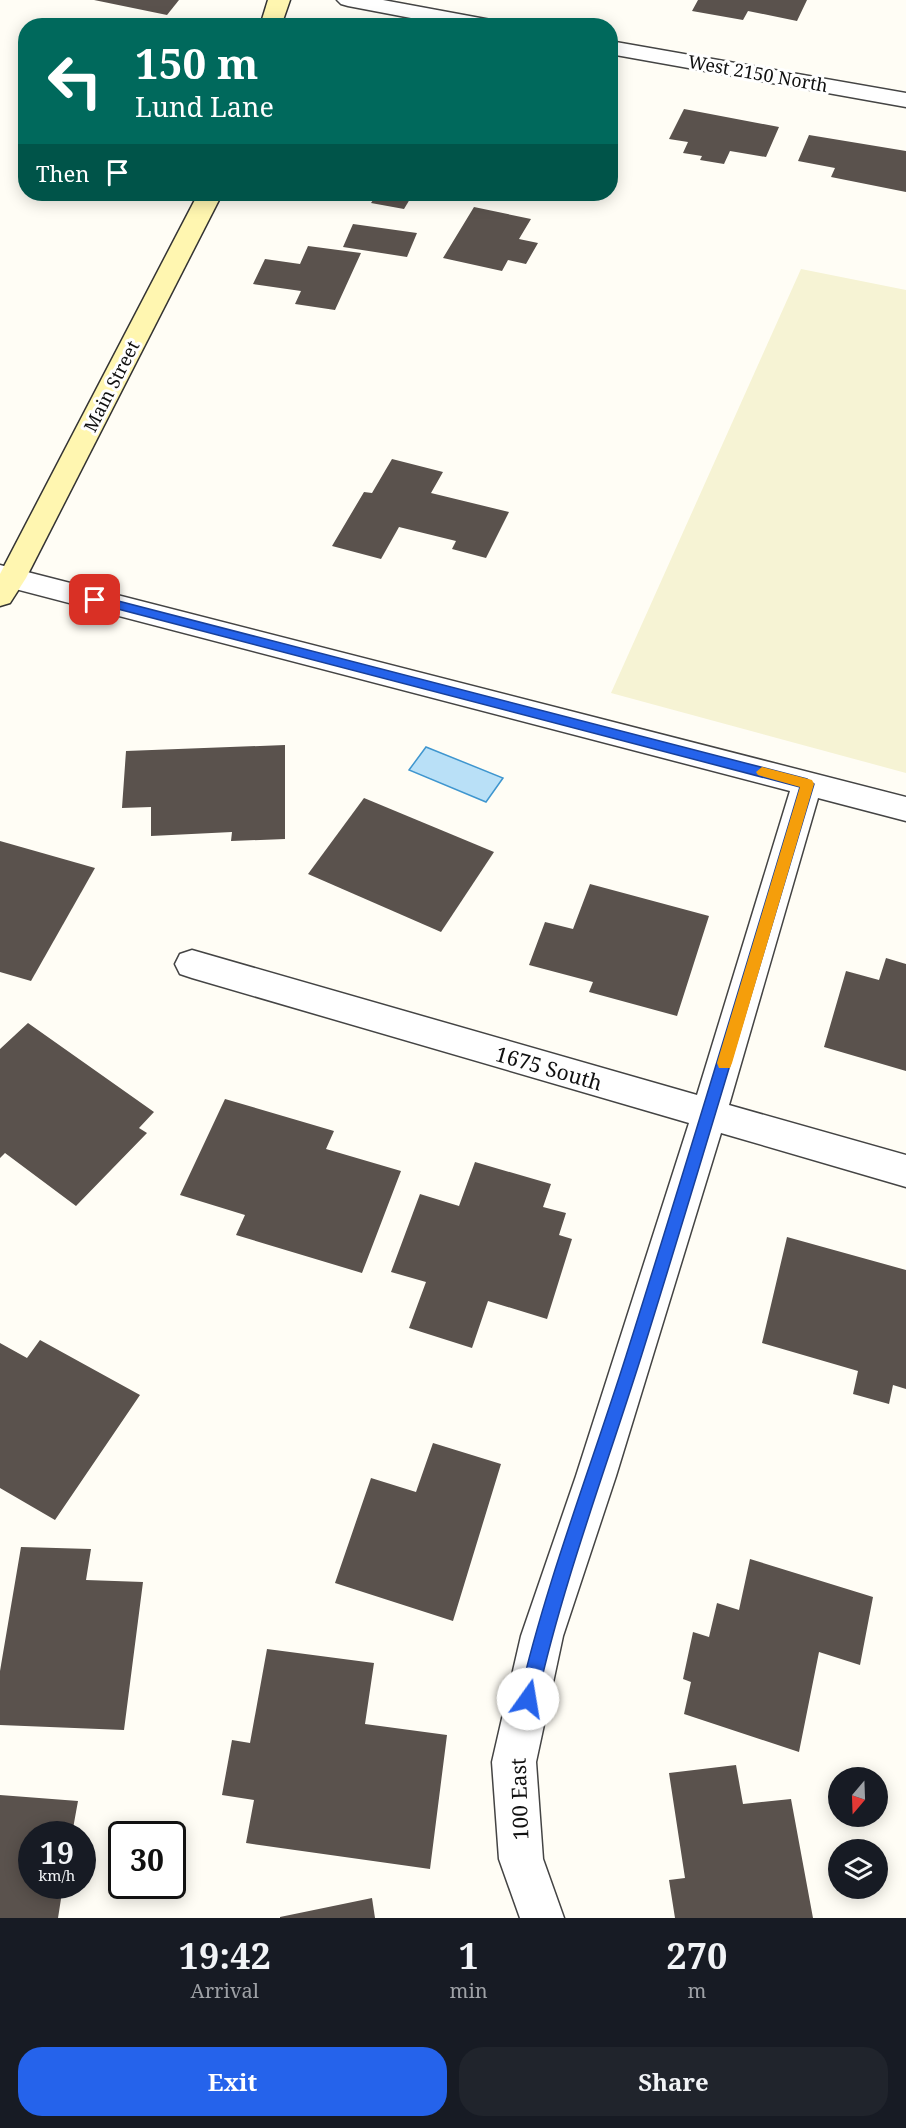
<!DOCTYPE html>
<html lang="en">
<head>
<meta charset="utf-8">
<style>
  :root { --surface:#171b24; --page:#20242c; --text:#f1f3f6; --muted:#9ea1a6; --accent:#2563eb }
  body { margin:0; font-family:"Noto Serif",serif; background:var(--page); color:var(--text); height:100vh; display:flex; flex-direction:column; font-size:22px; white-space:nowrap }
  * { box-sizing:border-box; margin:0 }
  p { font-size:20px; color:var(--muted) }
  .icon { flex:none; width:33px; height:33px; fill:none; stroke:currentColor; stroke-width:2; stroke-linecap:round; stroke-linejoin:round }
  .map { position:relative; height:1918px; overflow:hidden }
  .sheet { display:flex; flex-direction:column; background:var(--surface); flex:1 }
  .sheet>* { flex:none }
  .top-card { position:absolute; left:18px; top:18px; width:600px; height:183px; border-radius:24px; box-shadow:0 3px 15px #0003; background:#00695c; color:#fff; overflow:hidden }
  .needle { width:39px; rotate:199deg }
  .fabs { position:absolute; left:828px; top:1767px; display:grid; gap:12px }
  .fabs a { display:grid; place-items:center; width:60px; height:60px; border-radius:50%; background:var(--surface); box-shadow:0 3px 15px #0003; font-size:30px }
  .speed { position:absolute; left:18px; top:1821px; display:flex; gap:12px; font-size:30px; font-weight:700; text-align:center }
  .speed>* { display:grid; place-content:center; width:78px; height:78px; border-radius:50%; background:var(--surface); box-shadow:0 3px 15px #0003; line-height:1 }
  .speed small { font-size:15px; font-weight:400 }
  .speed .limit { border:3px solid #111; border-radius:9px; background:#fff; color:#111 }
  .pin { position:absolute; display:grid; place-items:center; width:51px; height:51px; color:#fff; margin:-26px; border-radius:12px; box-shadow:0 3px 9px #0006 }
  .me { position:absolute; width:66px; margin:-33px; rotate:13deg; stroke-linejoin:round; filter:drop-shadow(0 0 4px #0008) }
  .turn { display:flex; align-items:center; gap:21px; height:126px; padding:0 18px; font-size:27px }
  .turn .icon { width:78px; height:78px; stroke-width:2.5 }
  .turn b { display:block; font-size:42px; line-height:51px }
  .then { display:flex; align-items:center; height:57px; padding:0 18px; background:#0003; gap:12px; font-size:22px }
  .eta { display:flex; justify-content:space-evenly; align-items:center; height:102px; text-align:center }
  .eta b { font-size:36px; font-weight:700; line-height:42px }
  .cta { display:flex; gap:12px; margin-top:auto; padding:12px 18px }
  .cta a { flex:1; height:69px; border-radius:24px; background:var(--accent); color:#fff; font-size:24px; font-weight:700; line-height:69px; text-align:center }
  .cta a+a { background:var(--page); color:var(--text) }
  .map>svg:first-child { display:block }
</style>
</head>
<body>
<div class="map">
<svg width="906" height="1918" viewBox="0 0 906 1918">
  <rect width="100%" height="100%" fill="#fffdf5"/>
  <path fill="#f6f3d4" d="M801,269l105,21v483l-295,-80z"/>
  <path fill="#b9e0f7" stroke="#3f96cf" stroke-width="1.5" d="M426,747l77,31 -17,24 -77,-32z"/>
  <g fill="#5a524d">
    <path d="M94,0h85l-12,15z"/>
    <path d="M698,0h109l-10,21 -49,-10 -5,9 -51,-9z"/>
    <path d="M684,109l95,18 -13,30 -36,-6 -6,13 -24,-4 2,-4 -19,-3 5,-11 -19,-3z"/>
    <path d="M809,135l97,16v41l-75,-15 4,-9 -37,-7z"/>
    <path d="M377,194h36l-9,15 -33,-6z"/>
    <path d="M474,207l57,12 -12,20 19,4 -12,21 -18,-4 -6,11 -59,-13z"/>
    <path d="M353,224l64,9 -10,24 -64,-10z"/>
    <path d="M308,246l53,7 -26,57 -40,-6 6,-13 -48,-7 12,-25 35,5z"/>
    <path d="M392,459l51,13 -12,21 78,19 -23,46 -34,-9 4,-8 -57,-14 -18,32 -49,-13 32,-54 8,1z"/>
    <path d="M285,745v94l-54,2 1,-9 -81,4v-29l-29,1 4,-57z"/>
    <path d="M364,798l130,54 -53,80 -133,-58z"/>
    <path d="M0,841l95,27 -64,113 -31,-9z"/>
    <path d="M590,884l119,32 -32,100 -88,-24 4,-10 -64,-17 16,-43 28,7z"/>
    <path d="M886,958l20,6v107l-82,-24 22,-76 33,9z"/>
    <path d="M28,1023l126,89 -15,16 8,5 -71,73 -71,-53 -5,5v-109z"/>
    <path d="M225,1099l109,32 -8,18 75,22 -39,102 -126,-38 9,-20 -65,-20z"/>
    <path d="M475,1162l76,22 -8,23 23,6 -7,22 13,4 -25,80 -59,-18 -16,47 -63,-20 17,-46 -35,-10 29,-78 39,12z"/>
    <path d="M787,1237l119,33v119l-13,-4 -4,19 -36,-10 5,-23 -96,-28z"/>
    <path d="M40,1340l100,55 -85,125 -55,-32v-145l27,15z"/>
    <path d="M433,1443l68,21 -48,157 -118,-38 36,-105 45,14z"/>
    <path d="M21,1547l70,2 -5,31 57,2 -19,148 -124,-5v-54z"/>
    <path d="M750,1559l123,38 -13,68 -41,-13 -20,100 -115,-38 7,-32 -8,-3 10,-47 16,5 8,-34 22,7z"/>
    <path d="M267,1649l107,14 -9,61 82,11 -17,134 -184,-26 8,-43 -32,-5 10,-55 18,3z"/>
    <path d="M736,1765l7,39 48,-5 22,119h-138l-6,-38 16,-2 -16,-105z"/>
    <path d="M0,1795l78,6 -6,33h-40v52h31l-5,32h-58z"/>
    <path d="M372,1898l3,20h-95v-1z"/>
  </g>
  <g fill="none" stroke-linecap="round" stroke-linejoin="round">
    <g stroke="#444" stroke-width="3">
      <g id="street">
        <path d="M337,0h46l108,20 8,1 2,5h-48l-105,-20 -7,-2z"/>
        <path d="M610,41l296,52v14l-296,-53z"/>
        <path d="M0,565l906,232v24l-88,-23 -89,307 177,50v32l-185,-54 -105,343 -53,160 -27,126 7,97 21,59h-44l-21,-59 -7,-97 29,-126 55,-160 113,-353 -497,-145 -12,-4 -5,-10 5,-10 12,-4 505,145 93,-304 -790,-206z"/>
      </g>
    </g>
    <g stroke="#333" stroke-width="3">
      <g id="secondary">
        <path d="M268,0h22l-9,26h-21z"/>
        <path d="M198,194h24l-196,384 -16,25 -10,3v-32z"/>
      </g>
    </g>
    <use href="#street" fill="#fff" fill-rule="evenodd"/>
    <use href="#secondary" fill="#fff6b0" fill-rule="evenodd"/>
  </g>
  <path fill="#2563eb" stroke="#184099" stroke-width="1.5" d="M95,595l712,184 7,5c-57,190 -113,381 -172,570 -36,115 -79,228 -105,345l-3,6 -6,3 -6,-3 -3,-6c27,-117 71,-229 107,-343 60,-190 117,-379 174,-569l-709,-185 -2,-2z"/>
  <path fill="#f59e0b" d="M762,767l50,13 2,4 -82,279 -2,5h-11l-2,-5 83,-276 -42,-12 -2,-3z"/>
  <g text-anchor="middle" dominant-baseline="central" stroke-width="6" stroke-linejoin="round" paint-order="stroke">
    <g font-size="18" fill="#111" stroke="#fff">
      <text transform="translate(758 73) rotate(10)">West 2150 North</text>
      <text transform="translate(111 386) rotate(-63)">Main Street</text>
    </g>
    <g font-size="21" fill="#111" stroke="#fff">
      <text transform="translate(549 1068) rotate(16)">1675 South</text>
      <text transform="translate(519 1799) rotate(-92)">100 East</text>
    </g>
  </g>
</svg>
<div class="fabs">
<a><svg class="needle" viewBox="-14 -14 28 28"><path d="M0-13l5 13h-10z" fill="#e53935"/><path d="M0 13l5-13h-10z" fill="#9ea1a6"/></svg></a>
<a><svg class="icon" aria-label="layers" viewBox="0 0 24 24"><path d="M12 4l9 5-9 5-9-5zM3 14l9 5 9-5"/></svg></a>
</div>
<div class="speed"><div>19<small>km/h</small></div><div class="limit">30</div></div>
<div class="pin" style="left:95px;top:600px;background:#d93025"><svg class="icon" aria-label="arrive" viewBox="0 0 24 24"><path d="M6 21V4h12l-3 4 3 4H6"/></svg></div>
<svg class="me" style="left:528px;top:1699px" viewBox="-20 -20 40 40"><circle r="19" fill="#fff"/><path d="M0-13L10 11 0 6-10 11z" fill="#2563eb"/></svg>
<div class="top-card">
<div class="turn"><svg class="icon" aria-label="left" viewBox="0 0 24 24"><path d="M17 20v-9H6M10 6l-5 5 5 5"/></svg><div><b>150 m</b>Lund Lane</div></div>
<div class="then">Then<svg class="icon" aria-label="arrive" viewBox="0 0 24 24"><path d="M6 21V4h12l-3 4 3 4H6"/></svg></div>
</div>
</div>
<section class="sheet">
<div class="eta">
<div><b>19:42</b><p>Arrival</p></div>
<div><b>1</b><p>min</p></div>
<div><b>270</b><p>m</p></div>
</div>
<div class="cta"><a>Exit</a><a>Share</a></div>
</section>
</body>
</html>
